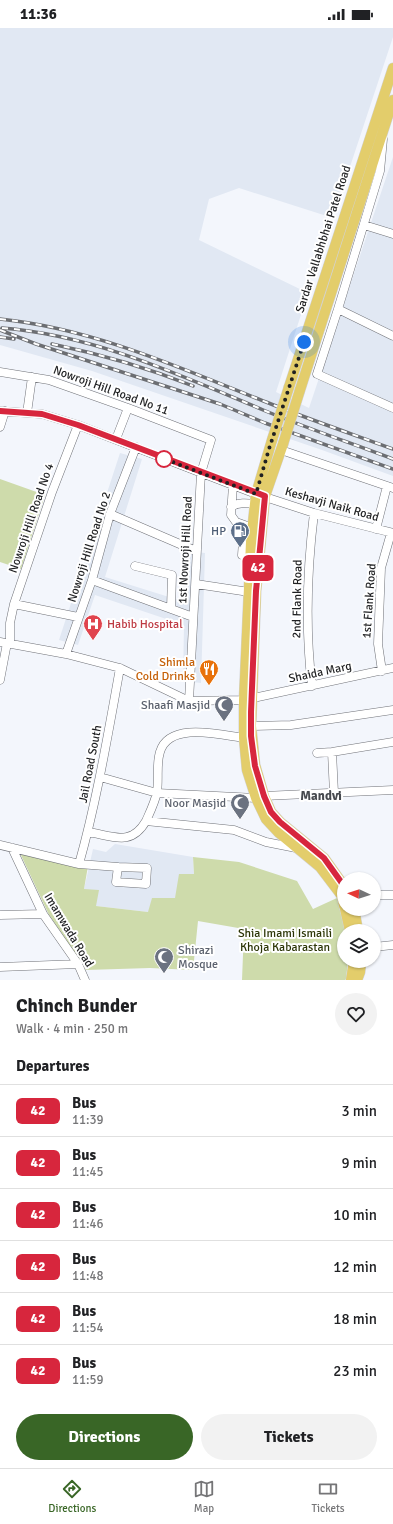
<!DOCTYPE html>
<html lang="en">
<head>
<meta charset="utf-8">
<style>
	body { margin:0; font-family:Signika,sans-serif; background:#f2f2f2; color:#202124; height:100vh; display:flex; flex-direction:column; font-size:15px; white-space:nowrap }
	* { box-sizing:border-box; margin:0 }
	p { font-size:13px; color:#757577 }
	.icon { flex:none; width:22px; height:22px; fill:none; stroke:currentColor; stroke-width:2; stroke-linecap:round; stroke-linejoin:round }
	.map { position:relative; height:952px; overflow:hidden }
	.details { display:flex; flex-direction:column; background:#fff; flex:1 }
	.details>* { flex:none }
	.badge { padding:0 8px; border-radius:6px; font-size:14px; line-height:26px }
	.needle { width:26px; rotate:274deg }
	.tools { position:absolute; left:337px; top:844px; display:grid; gap:8px }
	.tools a { display:grid; place-items:center; width:44px; height:44px; border-radius:50%; background:#fff; box-shadow:0 1px 3px #0004; font-size:20px }
	.you { position:absolute; width:20px; height:20px; margin:-10px; border:3px solid #fff; border-radius:50%; background:#1a73e8; box-shadow:0 0 0 6px #1a73e833 }
	.map>.badge { position:absolute; translate:-50% -50%; box-shadow:0 0 0 2px #fff }
	h2 { padding:0 16px; font-size:15px; line-height:36px }
	.round { display:grid; place-items:center; flex:none; width:42px; height:42px; border-radius:21px; background:#f2f2f2 }
	.head { display:flex; align-items:center; justify-content:space-between; height:68px; padding:0 16px }
	h1 { font-size:19px; font-weight:800; line-height:30px }
	.cta { display:flex; gap:8px; margin-top:auto; padding:8px 16px }
	.cta a { flex:1; height:46px; border-radius:24px; background:#396626; color:#fff; font-size:16px; font-weight:800; line-height:46px; text-align:center }
	.cta a+a { background:#f2f2f2; color:#202124 }
	ul { padding:0; list-style:none }
	li { display:flex; align-items:center; gap:12px; height:52px; padding:0 16px; border-top:1px solid #e0e0e0 }
	li div { flex:1 }
	li b { display:block; font-size:15px }
	li em { font-style:normal }
	li .badge { min-width:44px; font-weight:700; text-align:center }
	.status { display:flex; justify-content:space-between; align-items:center; height:28px; padding:0 20px; background:#fff; direction:ltr }
	.status svg { height:11px; fill:currentColor }
	.tabs { display:flex; justify-content:space-around; align-items:center; height:56px; border-top:1px solid #e0e0e0; background:#fff; font-size:11px; color:#757577 }
	.tabs a { display:grid; justify-items:center; gap:2px }
	.tabs .selected { color:#396626 }
	.map>svg:first-child { display:block }
</style>
</head>
<body>
<div class="status"><b>11:36</b><svg viewBox="0 0 49 12"><path d="M0 12V9h3v3zM5 12V6h3v6zM10 12V3h3v9zM15 12V0h3v12zM26 1h20v11H26zM47 4h2v5h-2z"/></svg></div>
<div class="map">
<svg width="393" height="952" viewBox="0 0 393 952">
	<rect width="100%" height="100%" fill="#f3f6fc"/>
	<path fill="#e1e8f3" d="M0,0h393v9l-60,181 -94,-30 -30,11 -10,41 109,53 -32,99 33,16 84,-251v319l-71,-26 -230,-79 -92,-26z
		M120,425l22,6 -37,118 80,25 1,-51 19,2 -4,130 -18,-2 1,-56 -89,-30 -17,50 -19,-5z
		M115,816l78,13 1,17 -19,24 -27,14 -52,-6 -12,-17 9,-40 13,3z"/>
	<path fill="#cedbab" d="M0,451l45,16 -24,74 -21,-7z
		M19,823l69,15 -4,23 15,1 -3,16 52,6 4,-14h23l4,-24h15l-1,-17 46,5 58,19 16,28 24,-11 8,33h-1v30h4l-2,18 -1,1h-103l2,-51 -46,-8 -5,49 -43,-2 -64,2 -4,-7 -33,-48z"/>
	<g fill="none" stroke-linecap="round" stroke-linejoin="round">
		<defs>
			<path id="minor" d="M383,111l-3,32 -42,138 -21,65 76,34
				M364,197l29,9
				M338,281l55,27
				M0,344l49,8 79,28 83,32 -10,33 -12,228
				M0,383l42,3 36,11 178,69 58,19 79,20
				M27,385l5,-36
				M0,399l5,-16
				M116,411l12,-31
				M281,422l112,38
				M233,457l-2,30 5,7 17,6
				M231,479c7,-5 16,-4 24,-3
				M110,486l86,37
				M376,501l11,-43
				M251,528l-9,-1 1,-14 8,1
				M135,538l37,9 -1,34
				M92,552l101,37
				M196,556l53,8 4,-1
				M14,576l64,13
				M0,614l66,12 54,14 69,33 55,-1 149,-32
				M10,616v-21l4,-19 38,-112 26,-67
				M66,626l26,-74 18,-66 26,-67
				M382,643l-4,-27 3,-76 10,-35
				M0,652l7,-37
				M312,658c-7,-58 -5,-116 2,-173
				M251,698l40,-1 102,-15
				M332,724l2,41
				M317,725l15,-1 61,-10
				M100,749l57,16 99,5 8,-2 129,-6
				M146,793c4,-9 9,-19 11,-29 2,-13 -1,-28 3,-40 9,-31 61,-17 84,-14l5,-1
				M88,804c25,4 43,15 58,-11l88,9 32,12 30,6
				M0,817l79,19 39,3
				M12,820l31,66 35,50 7,16
				M79,836c18,-64 29,-130 41,-196
				M118,839l29,1 -1,16 -30,-2z
				M374,867h19
				M0,887l43,-1
				M374,919l19,-2
				M0,939l78,-3"/>
			<path id="major" d="M289,359l104,-319
				M300,362l93,-290
				M272,412l-16,54 -5,48 -7,158v38l3,32 9,28 10,21 13,14 41,34 22,29 2,10
				M283,416l-18,52 -9,95 -5,135 4,39 9,31 7,16 9,10 44,36 20,28
				M345,881l5,22
				M354,881l4,22
				M351,952l3,-19
				M357,952l3,-8 1,-11"/>
		</defs>
		<use href="#minor" stroke="#707278" stroke-width="9"/>
		<use href="#major" stroke="#d2d2d3" stroke-width="11"/>
		<path stroke="#929599" stroke-width="1.5" stroke-dasharray="2 3" stroke-linecap="butt" d="M180,550l7,3"/>
		<use href="#minor" stroke="#fff" stroke-width="8"/>
		<use href="#major" stroke="#e3cd6b" stroke-width="10"/>
		<defs>
			<path id="rail" d="M0,291c96,10 182,50 271,85 40,16 81,30 122,45
				M2,300c93,7 180,48 266,84 41,17 83,31 125,47
				M0,302l36,14 184,60 45,19 128,46
				M0,309l14,2
				M52,316c48,10 96,24 141,42"/>
		</defs>
		<use href="#rail" stroke="#6c6e72" stroke-width="3.5"/>
		<use href="#rail" stroke="#fff" stroke-width="2" stroke-dasharray="6" stroke-linecap="butt"/>
		<defs>
			<path id="major-bridge" d="M272,412l17,-53
				M283,416l17,-54"/>
		</defs>
		<use href="#major-bridge" stroke="#d2d2d3" stroke-width="11" stroke-linecap="butt"/>
		<use href="#major-bridge" stroke="#e3cd6b" stroke-width="10"/>
	</g>
	<g fill="none" stroke-linecap="round" stroke-linejoin="round">
		<defs>
			<path id="line" d="M0,383l42,3 36,11 187,71 -9,95 -5,121v24l4,30 9,30 7,16 9,10 44,36 20,28"/>
		</defs>
		<use href="#line" stroke="#fff" stroke-width="9"/>
		<use href="#line" stroke="#d7263d" stroke-width="6"/>
		<path stroke="#1f2022" stroke-width="4" stroke-dasharray="0 7.2" d="M164,431l-2,-1 94,36 13,-45 35,-107"/>
	</g>
	<defs>
		<symbol id="fuel-pin" viewBox="-11 -11 22 30"><path d="M0 17L-7.5 6A9.5 9.5 0 1 1 7.5 6Z" fill="#5c6f8a" stroke="#fff"/><path d="M-5.5-6h7V0h2V4h1.3V-2.5L3-4.5l.8-.8L6-3V5H2.5V1h-1V6h-7ZM-4.2-4.7v3.2H.2V-4.7Z" fill="#fff"/></symbol>
		<symbol id="hospital-pin" viewBox="-11 -11 22 30"><path d="M0 17L-7.5 6A9.5 9.5 0 1 1 7.5 6Z" fill="#e0444e" stroke="#fff"/><path d="M-5-5h3v3.5h4V-5h3V5h-3V1.5h-4V5h-3Z" fill="#fff"/></symbol>
		<symbol id="restaurant-pin" viewBox="-11 -11 22 30"><path d="M0 17L-7.5 6A9.5 9.5 0 1 1 7.5 6Z" fill="#e8710a" stroke="#fff"/><path d="M-5-6h1v4h1v-4h1v4h1v-4h1v5L-1.5 .5V6h-2V.5L-5-1ZM5-6V6H3V1.5H1.5Q1.5-4 5-6Z" fill="#fff"/></symbol>
		<symbol id="mosque-pin" viewBox="-11 -11 22 30"><path d="M0 17L-7.5 6A9.5 9.5 0 1 1 7.5 6Z" fill="#6b7280" stroke="#fff"/><path d="M3.5-4.9A6 6 0 1 0 3.5 4.9A5 5 0 1 1 3.5-4.9Z" fill="#fff"/></symbol>
	</defs>
	<g fill-rule="evenodd">
		<use href="#fuel-pin" x="229" y="492" width="22" height="30"/>
		<use href="#hospital-pin" x="82" y="585" width="22" height="30"/>
		<use href="#restaurant-pin" x="198" y="630" width="22" height="30"/>
		<use href="#mosque-pin" x="213" y="666" width="22" height="30"/>
		<use href="#mosque-pin" x="229" y="764" width="22" height="30"/>
		<use href="#mosque-pin" x="153" y="918" width="22" height="30"/>
	</g>
	<circle fill="#fff" stroke="#d7263d" stroke-width="2" cx="164" cy="431" r="8"/>
	<g text-anchor="middle" stroke-width="4" stroke-linejoin="round" paint-order="stroke">
		<g font-size="12" fill="#1f2022" stroke="#fff">
			<text transform="translate(323 211) rotate(-72)" y="4">Sardar Vallabhbhai Patel Road</text>
			<text transform="translate(111 362) rotate(20)" y="4">Nowroji Hill Road No 11</text>
			<text transform="translate(332 476) rotate(16)" y="4">Keshavji Naik Road</text>
			<text transform="translate(31 490) rotate(-71)" y="4">Nowroji Hill Road No 4</text>
			<text transform="translate(89 519) rotate(-72)" y="4">Nowroji Hill Road No 2</text>
			<text transform="translate(185 522) rotate(-87)" y="4">1st Nowroji Hill Road</text>
			<text transform="translate(297 571) rotate(-89)" y="4">2nd Flank Road</text>
			<text transform="translate(369 573) rotate(-86)" y="4">1st Flank Road</text>
			<text transform="translate(320 644) rotate(-12)" y="4">Shaida Marg</text>
			<text transform="translate(90 736) rotate(-79)" y="4">Jail Road South</text>
			<text transform="translate(69 902) rotate(59)" y="4">Imamwada Road</text>
		</g>
		<g font-size="12" fill="#4e5e75" stroke="#fff" text-anchor="end">
			<text x="226" y="507">HP</text>
		</g>
		<g font-size="12" fill="#be3a42" stroke="#fff" text-anchor="start">
			<text x="107" y="600">Habib Hospital</text>
		</g>
		<g font-size="12" fill="#c56008" stroke="#fff" text-anchor="end">
			<text x="195" y="638">Shimla<tspan x="195" dy="14">Cold Drinks</tspan></text>
		</g>
		<g font-size="12" fill="#5b616d" stroke="#fff" text-anchor="end">
			<text x="210" y="681">Shaafi Masjid</text>
			<text x="226" y="779">Noor Masjid</text>
			<text x="178" y="926" text-anchor="start">Shirazi<tspan x="178" dy="14">Mosque</tspan></text>
		</g>
		<g font-size="12" fill="#2c3507" stroke="#fff">
			<text x="285" y="909">Shia Imami Ismaili<tspan x="285" dy="14">Khoja Kabarastan</tspan></text>
		</g>
		<g font-size="13" font-weight="bold" fill="#474a4f" stroke="#fff">
			<text x="321" y="772">Mandvi</text>
		</g>
	</g>
</svg>
<div class="tools">
<a><svg class="needle" viewBox="-14 -14 28 28"><path d="M0-13l5 13h-10z" fill="#e53935"/><path d="M0 13l5-13h-10z" fill="#757577"/></svg></a>
<a><svg class="icon" aria-label="layers" viewBox="0 0 24 24"><path d="M12 4l9 5-9 5-9-5zM3 14l9 5 9-5"/></svg></a>
</div>
<div class="you" style="left:304px;top:314px"></div>
<b class="badge" style="left:258px;top:540px;background:#d7263d;color:#fff">42</b>
</div>
<section class="details">
<div class="head"><div><h1>Chinch Bunder</h1><p>Walk · 4 min · 250 m</p></div><a class="round"><svg class="icon" aria-label="heart" viewBox="0 0 24 24"><path d="M12 20l-8-8c-3-5 5-10 8-4 3-6 11-1 8 4z"/></svg></a></div>
<h2>Departures</h2>
<ul>
<li><span class="badge" style="background:#d7263d;color:#fff">42</span><div><b>Bus</b><p>11:39</p></div><em>3 min</em></li>
<li><span class="badge" style="background:#d7263d;color:#fff">42</span><div><b>Bus</b><p>11:45</p></div><em>9 min</em></li>
<li><span class="badge" style="background:#d7263d;color:#fff">42</span><div><b>Bus</b><p>11:46</p></div><em>10 min</em></li>
<li><span class="badge" style="background:#d7263d;color:#fff">42</span><div><b>Bus</b><p>11:48</p></div><em>12 min</em></li>
<li><span class="badge" style="background:#d7263d;color:#fff">42</span><div><b>Bus</b><p>11:54</p></div><em>18 min</em></li>
<li><span class="badge" style="background:#d7263d;color:#fff">42</span><div><b>Bus</b><p>11:59</p></div><em>23 min</em></li>
</ul>
<div class="cta"><a>Directions</a><a>Tickets</a></div>
</section>
<nav class="tabs">
<a class="selected"><svg class="icon" aria-label="directions" viewBox="0 0 24 24"><path d="M12 3l9 9-9 9-9-9zM9 14v-3h6M13 9l2 2-2 2"/></svg>Directions</a>
<a><svg class="icon" aria-label="map" viewBox="0 0 24 24"><path d="M3 6l6-2 6 2 6-2v14l-6 2-6-2-6 2zM9 4v14M15 6v14"/></svg>Map</a>
<a><svg class="icon" aria-label="tickets" viewBox="0 0 24 24"><path d="M3 7h18v10H3zM15 7v10"/></svg>Tickets</a>
</nav>
</body>
</html>
